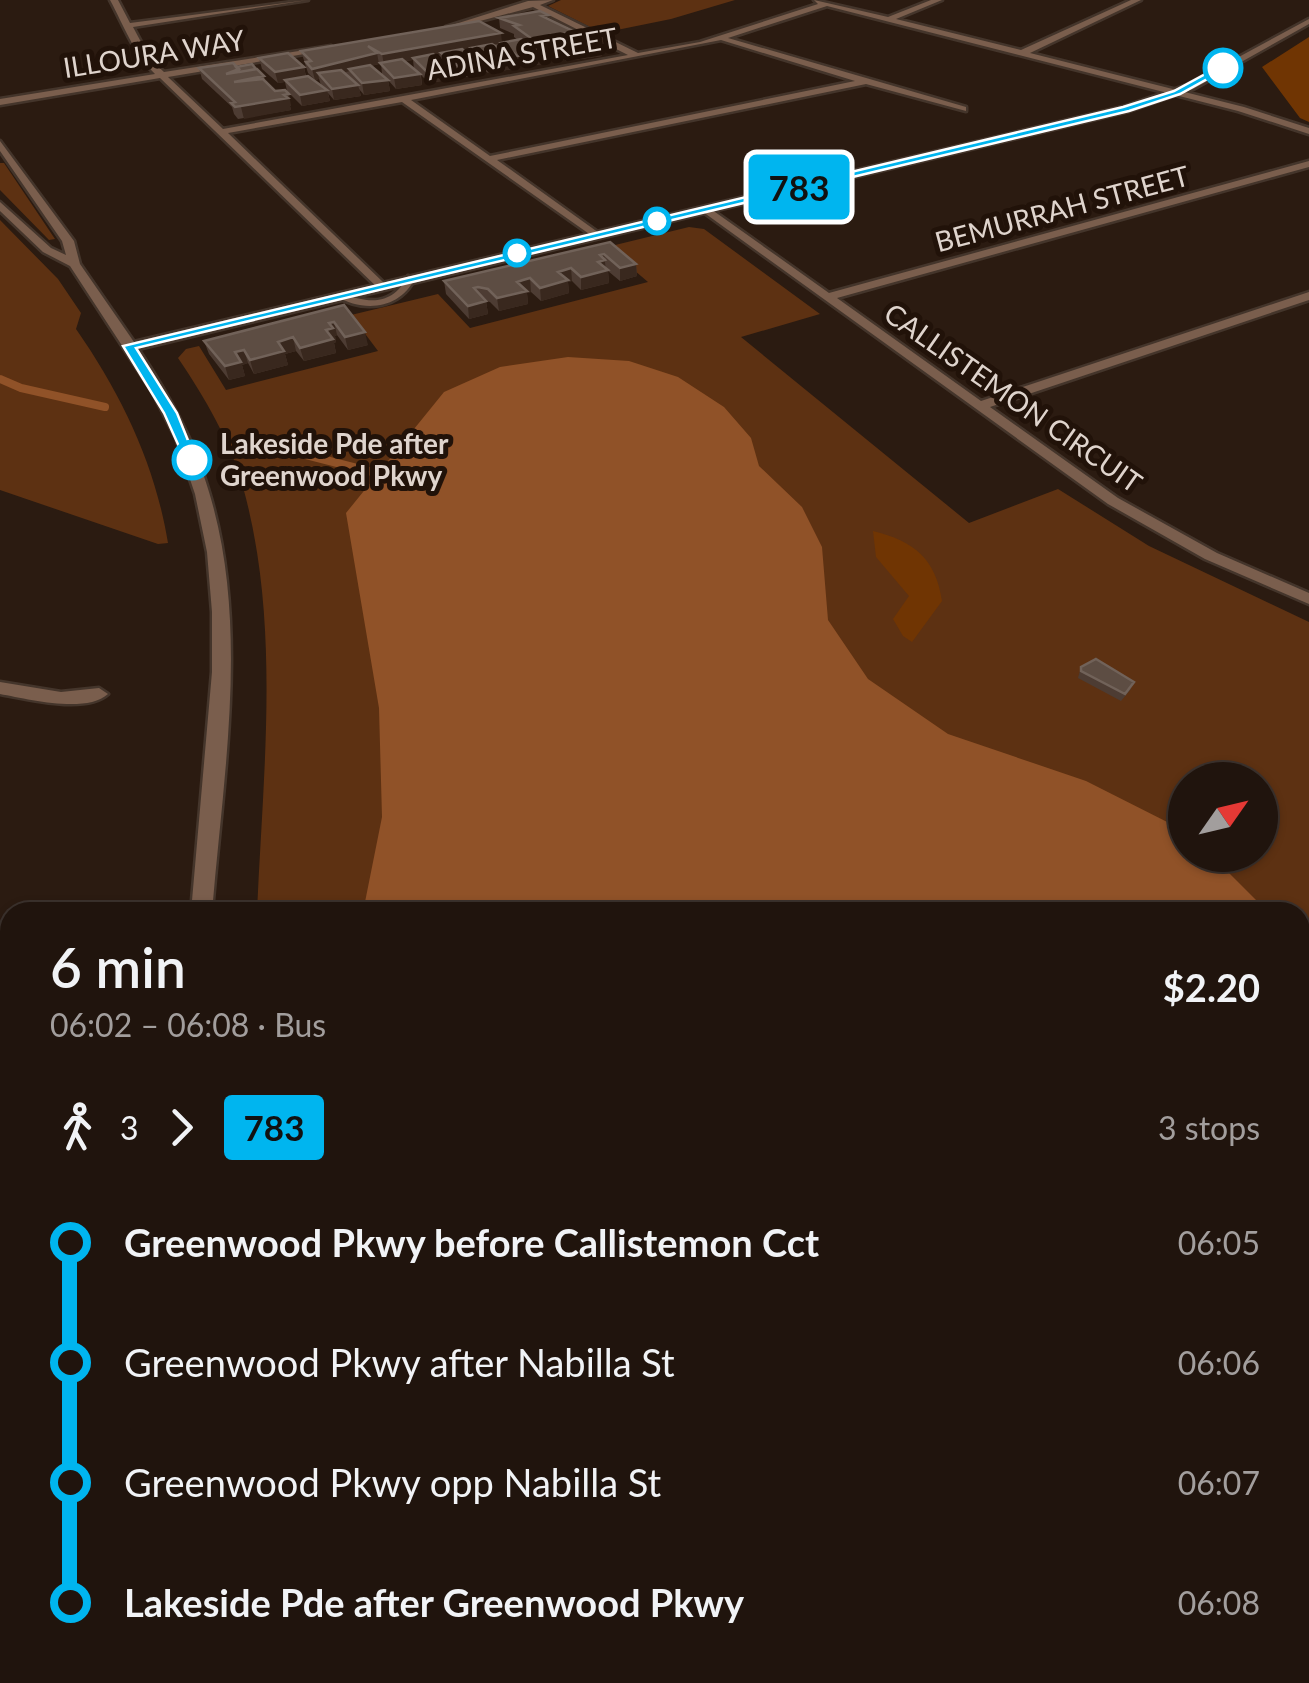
<!DOCTYPE html>
<html lang="en">
<head>
<meta charset="utf-8">
<style>
	body { margin:0; font-family:Lato,sans-serif; background:#2d211b; color:#f1f3f6; height:100vh; display:flex; flex-direction:column; font-size:38px; white-space:nowrap }
	* { box-sizing:border-box; margin:0 }
	p { font-size:32px; color:#a29e9d }
	.icon { flex:none; width:55px; height:55px; fill:none; stroke:currentColor; stroke-width:2; stroke-linecap:round; stroke-linejoin:round }
	.map { position:relative; flex:1; overflow:hidden }
	.details { position:absolute; left:0px; top:902px; width:1310px; height:782px; display:flex; flex-direction:column; background:#20140d; border-radius:30px 30px 0 0; box-shadow:0 2px 8px #0004,0 0 0 2px #3d332e }
	.details>* { flex:none }
	.badge { padding:0 20px; border-radius:8px; font-size:35px; line-height:65px }
	.needle { width:65px; rotate:56deg }
	.controls { position:absolute; left:1168px; top:762px; display:grid; gap:20px }
	.controls a { display:grid; place-items:center; width:110px; height:110px; border-radius:50%; background:#20140d; box-shadow:0 2px 8px #0004,0 0 0 2px #3d332e; font-size:50px }
	.map>.badge { position:absolute; translate:-50% -50%; box-shadow:0 0 0 5px #fff }
	.legs { display:flex; align-items:center; gap:15px; height:110px; padding:0 50px; font-size:32px }
	.legs p { margin-inline-start:auto }
	.overview { display:flex; align-items:center; justify-content:space-between; height:170px; padding:0 50px }
	h1 { font-size:55px; font-weight:600; line-height:75px }
	ul { padding:0 50px; list-style:none }
	li { display:flex; align-items:center; gap:35px; height:120px; font-size:38px }
	li i { display:grid; place-items:center; width:15px; height:100%; margin:0 12px; background:currentColor }
	li i::after { content:''; width:25px; height:25px; margin:-12px; border:8px solid; border-radius:50%; background:#20140d }
	li p { margin-inline-start:auto }
	li:first-child i { background:linear-gradient(#0000 50%,currentColor 0) }
	li:last-child i { background:linear-gradient(currentColor 50%,#0000 0) }
	.map>svg:first-child { display:block }
</style>
</head>
<body>
<div class="map">
<svg width="1309" height="1683" viewBox="0 0 1309 1683">
	<rect width="100%" height="100%" fill="#2b1b11"/>
	<path fill="#5d3112" fill-rule="evenodd" d="M561,0h174l-64,19 -69,14 -54,-27z
		M0,163h4l51,76 -6,1 -49,-50z
		M0,220l58,59 23,34 -5,16c46,66 79,135 92,214l-10,1 -158,-54z
		M689,227l15,2 116,85 -79,23 228,186 89,-34 91,57 160,76v754l-9,-2v-462h-1043c6,-140 24,-288 -14,-425 -13,-47 -38,-89 -65,-129l8,-9 13,-3 27,44 152,-39 -27,-36 87,-21 32,34 178,-46 -41,-35zM1185,780h75v75h-75z"/>
	<path fill="#703503" d="M1309,37v85l-9,-4 -38,-51z
		M873,531c41,10 63,28 69,70l-30,41 -9,-6 -10,-17 16,-23 -33,-39z
		M0,1164l10,4v254l-6,30 -4,1z
		M1300,1375l9,1v307h-1088l1,-8h1078z"/>
	<path fill="#905228" d="M568,357l61,4 49,16 46,30 27,31 8,28 43,41 20,40 6,73 40,59 80,55 138,47 99,50v24h26l57,57h-905l19,-95 -3,-109 -33,-195 98,-121 56,-25z"/>
	<g fill="none" stroke-linecap="round" stroke-linejoin="round">
		<path stroke="#905228" stroke-width="8" d="M0,379l21,9 84,19
			M306,455l86,22"/>
		<path stroke="#905228" stroke-width="14" d="M1300,1263l9,18"/>
		<defs>
			<path id="service" d="M408,276l7,2c-15,31 -51,35 -79,18l4,-3c29,10 51,14 68,-17z"/>
			<path id="minor" d="M110,0h8l12,23 178,-23 -175,27 17,32 14,13 167,-26 -3,4 -160,27 55,52 405,-74 -95,-48 -83,22 -4,-2 82,-26 25,-1 -13,5 98,48 62,-11 118,-38 -4,-4 74,17 43,-17h11l-46,19 125,31 110,-50h10l-111,53 214,54 65,21v6l-71,-23 -411,-105 -99,32 238,69v4l-100,-27 -369,76 102,73v4l-4,1 -193,-136 -174,31 156,150 2,3 -6,4 -220,-212 -160,27v-6l155,-25c-22,-22 -31,-48 -45,-74zM721,40l134,41 -365,75 -79,-56z
				M1309,161v6l-472,131 144,103 328,-109v8l-319,107 128,91 99,55 92,40v11l-104,-45 -97,-55 -409,-295 9,-2 121,86z
				M0,682l61,10 38,-4 9,6c-22,20 -80,5 -108,0z
				M0,1095l10,3v22l-10,-3z"/>
			<path id="tertiary" d="M1309,19v5l-116,65 -64,22 -991,238c30,45 56,91 71,143 41,134 14,284 3,420h-21l21,-240v-60l-5,-60 -12,-58 -19,-56 -23,-45 -83,-127 -27,-14 -43,-41v-9l51,46 15,7 -4,-14 -62,-90v-10l74,100 6,23 54,78 989,-235 64,-22z
				M108,1675h32l-1,8h-32z"/>
		</defs>
		<use href="#service" stroke="#44352b" stroke-width="5"/>
		<use href="#minor" stroke="#44352b" stroke-width="5"/>
		<use href="#tertiary" stroke="#44352b" stroke-width="5"/>
		<use href="#service" fill="#7a5e4d" fill-rule="evenodd"/>
		<use href="#minor" fill="#7a5e4d" fill-rule="evenodd"/>
		<use href="#tertiary" fill="#7a5e4d" fill-rule="evenodd"/>
	</g>
	<path fill="#4d3c33" fill-rule="evenodd" d="M499,18l49,1 27,13v9l26,4 1,11 -36,5 -10,-7v-8l-19,3 5,4 1,11 -25,3 -5,-4 1,6 -26,4 -6,-5v6l-13,3h-9l-7,-5 1,7 -25,4 -8,-8 1,10 -26,4 -8,-9 2,11 -26,4 -5,-6 2,7 -27,4 -6,-7 2,8 -28,5 -15,-15 -2,-9 -7,1 -16,-14 -3,-11 45,9 2,9 15,9 -2,-6 -4,1 -7,-7 -7,-22 201,-9 16,-2 -4,-3v-3l-14,-6zM471,49l1,8 -9,-6zM413,60l1,9 -9,-8zM378,62l3,1 1,11 -11,-8 8,-2z
		M236,67l28,9 1,5 26,24 -1,1 1,4 -53,9 -4,-5 -2,-7 -30,-28 -3,-11z
		M610,242l26,22 1,12 -17,5 -12,-10 1,12 -28,7 -9,-9 -4,1 1,11 -28,8 -10,-9 -4,1 1,11 -29,7 -9,-9 -4,-1 2,13 -19,5 -23,-25 -2,-13z
		M344,305l24,40 -20,5 -11,-15 -2,1 1,6 -2,1 2,10 -32,8 -8,-10 -11,3 3,11 -34,9 -6,-11 -6,2 3,11 -16,4 -20,-26 -5,-13z
		M1081,667l50,22 -10,12 -43,-23z"/>
	<path fill="#39281e" d="M575,32v11h-19v3l-24,4v-11z
		M501,33l1,10 -118,22 -2,-11z
		M601,45l1,11 -36,5 -1,-11z
		M377,53l2,11 -28,7 -2,-2 1,2 -28,7 -4,-5 1,6 -4,1 -3,-11z
		M542,53l1,11 -25,3 -1,-11z
		M513,58l1,11 -26,4 -1,-11z
		M481,63l1,11 -13,3 -1,-11z
		M304,67l2,11 -28,5 -3,-11z
		M452,68l2,11 -25,4 -2,-11z
		M420,74l2,11 -26,4 -2,-11z
		M388,80l2,11 -26,4 -2,-12z
		M358,85l3,11 -27,4 -2,-11z
		M327,90l3,11 -28,5 -2,-11z
		M289,94l2,11 -1,1 1,4 -47,9 -3,-12z
		M604,254l2,17 2,-1 1,13 -28,7v-13l17,-15 2,-7z
		M636,264l1,12 -17,5v-13z
		M571,268l1,13 -4,1 1,11 -28,8 -1,-13 18,-16z
		M530,278l1,14 -4,1 1,11 -29,7 -2,-13 20,-16z
		M486,301l2,13 -19,5 -1,-13z
		M334,322l3,13 -2,1 1,6 -2,1 2,10 -32,8 -4,-13 26,-18 3,-7z
		M365,332l3,13 -20,5 -3,-13z
		M293,337l3,14 -11,3 3,11 -34,9 -4,-14 28,-18z
		M244,350l4,13 -6,2 3,11 -16,4 -4,-14 10,-14z"/>
	<path fill="#5d4d43" stroke="#716259" stroke-width="2.5" d="M540,11l8,4 -6,1 33,16 -43,7 -18,-13 5,-1 -20,-7z
		M479,21l22,12 -119,21 -14,-8 9,7 -65,16 -6,-7 5,-1 -10,-10z
		M592,38l9,7 -36,5 -9,-7z
		M521,39l21,14 -25,3 -16,-13z
		M492,44l21,14 -26,4 -7,-5h3l-12,-9z
		M462,49l19,14 -23,3 -17,-13z
		M288,53l16,14 -29,5 -16,-14z
		M433,54l19,14 -25,4 -14,-14z
		M402,59l18,15 -26,4 -14,-15z
		M233,63l6,6 -13,5 31,-5 7,7 -30,6 29,-3 12,12 10,-1 4,4 -5,1 4,3 -53,9 -4,-4 4,-1 -36,-34z
		M252,64l4,5 -16,3 -4,-5z
		M370,65l18,15 -26,3 -13,-14z
		M341,70l17,15 -26,4 -14,-16z
		M308,76l19,14 -27,5 -15,-15z
		M610,242l26,22 -16,4 -16,-14 -4,1 5,5 -7,2 10,8 -27,7 -10,-9 -13,4 10,8 -28,8 -10,-10 -7,2 -6,2 10,9 -30,7 -9,-9 -10,-2 -4,1 12,13 -18,5 -24,-25z
		M344,305l21,27 -20,5 -11,-15 -5,1 4,5 -7,2 7,9 -33,9 -7,-11 -15,5 6,9 -34,9 -6,-10 -9,2 6,10 -16,4 -21,-25z
		M1096,659l38,23 -9,12 -44,-23v-4z"/>
	<path fill="#00b5ef" stroke="#fff" stroke-width="2.5" d="M1220,66l7,2 -47,26 -51,17 -993,237 41,65 20,50 -12,-3 -21,-47 -41,-67 1000,-239 51,-16z"/>
	<g fill="#fff" stroke="#00b5ef" stroke-width="5">
		<circle cx="1223" cy="68" r="18"/>
		<circle cx="657" cy="221" r="12"/>
		<circle cx="517" cy="253" r="12"/>
		<circle cx="192" cy="460" r="18"/>
	</g>
	<g text-anchor="middle" stroke-width="10" stroke-linejoin="round" paint-order="stroke">
		<g font-size="28" fill="#dfd4cd" stroke="#211209">
			<text transform="translate(154 54) rotate(-9)" y="10">ILLOURA WAY</text>
			<text transform="translate(522 54) rotate(-10)" y="10">ADINA STREET</text>
			<text transform="translate(1062 209) rotate(-15)" y="10">BEMURRAH STREET</text>
			<text transform="translate(1013 398) rotate(35)" y="10">CALLISTEMON CIRCUIT</text>
		</g>
		<g font-size="28" font-weight="bold" fill="#dfd4cd" stroke="#211209" text-anchor="start">
			<text x="220" y="454">Lakeside Pde after<tspan x="220" dy="32">Greenwood Pkwy</tspan></text>
		</g>
	</g>
</svg>
<div class="controls">
<a><svg class="needle" viewBox="-14 -14 28 28"><path d="M0-13l5 13h-10z" fill="#e53935"/><path d="M0 13l5-13h-10z" fill="#a29e9d"/></svg></a>
</div>
<b class="badge" style="left:799px;top:187px;background:#00b5ef;color:#111">783</b>
<section class="details">
<div class="overview"><div><h1>6 min</h1><p>06:02 – 06:08 · Bus</p></div><b>$2.20</b></div>
<div class="legs"><svg class="icon" aria-label="walk" viewBox="0 0 24 24"><circle cx="13" cy="4" r="2"/><path d="M13 8l-2 6 4 7M11 14l-3 7M7 12l3-4h3l4 4"/></svg>3<svg class="icon" aria-label="forward" viewBox="0 0 24 24"><path d="M9 5l7 7-7 7"/></svg><b class="badge" style="background:#00b5ef;color:#111">783</b><p>3 stops</p></div>
<ul>
<li><i style="color:#00b5ef"></i><b>Greenwood Pkwy before Callistemon Cct</b><p>06:05</p></li>
<li><i style="color:#00b5ef"></i><span>Greenwood Pkwy after Nabilla St</span><p>06:06</p></li>
<li><i style="color:#00b5ef"></i><span>Greenwood Pkwy opp Nabilla St</span><p>06:07</p></li>
<li><i style="color:#00b5ef"></i><b>Lakeside Pde after Greenwood Pkwy</b><p>06:08</p></li>
</ul>
</section>
</div>
</body>
</html>
